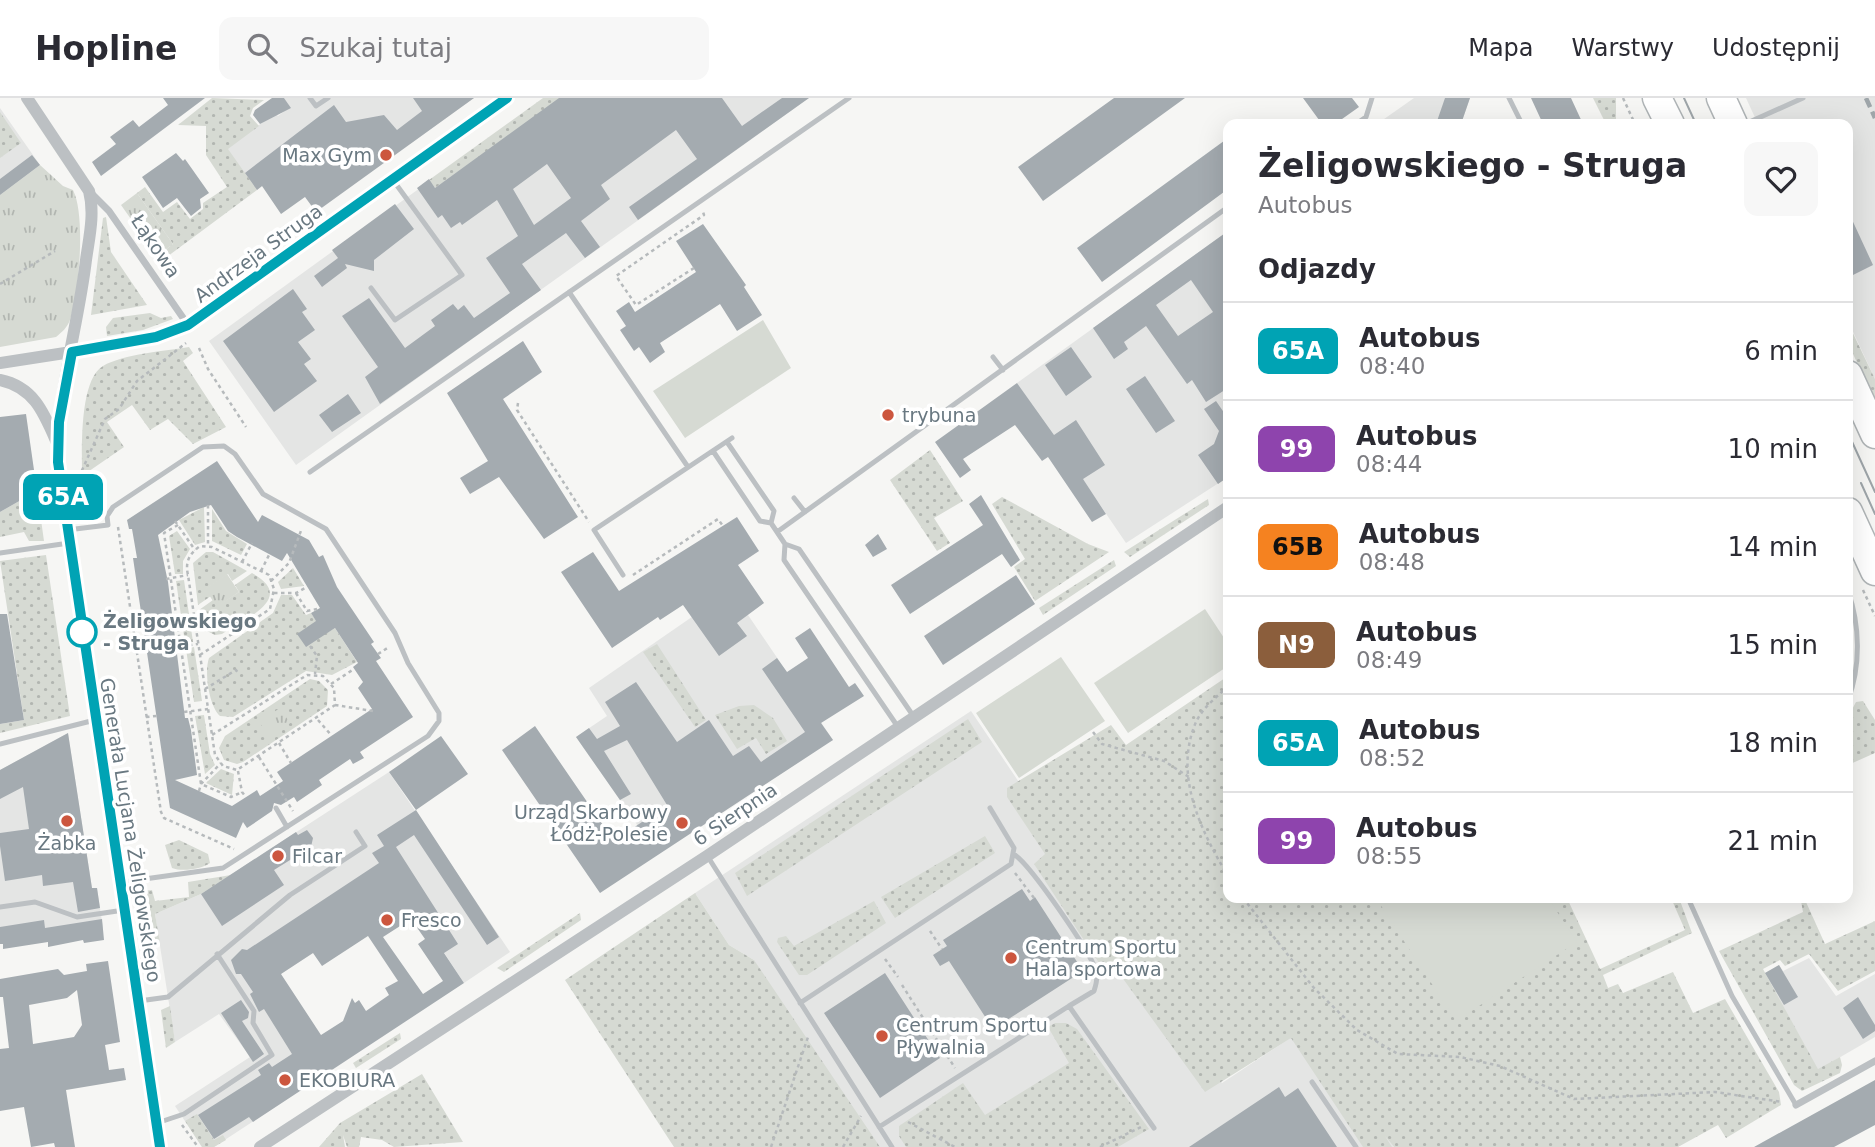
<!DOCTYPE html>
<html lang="pl">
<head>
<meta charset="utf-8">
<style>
	body { margin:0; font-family:"DejaVu Sans",sans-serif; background:#f7f7f7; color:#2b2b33; height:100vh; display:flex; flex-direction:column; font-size:26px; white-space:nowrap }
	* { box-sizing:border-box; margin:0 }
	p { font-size:23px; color:#7c7c81 }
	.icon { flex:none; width:38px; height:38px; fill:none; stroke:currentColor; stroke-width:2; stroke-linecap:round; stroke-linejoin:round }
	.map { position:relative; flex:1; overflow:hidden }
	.side { position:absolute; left:1223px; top:21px; width:630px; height:784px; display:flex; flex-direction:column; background:#fff; border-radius:14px; box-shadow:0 7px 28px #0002 }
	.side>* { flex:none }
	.badge { padding:0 14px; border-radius:10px; font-size:24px; line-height:46px }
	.map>.badge { position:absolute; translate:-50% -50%; box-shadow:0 0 0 4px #fff }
	h2 { padding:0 35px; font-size:26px; line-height:63px }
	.round { display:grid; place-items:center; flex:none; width:74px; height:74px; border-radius:14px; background:#f7f7f7 }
	.summary { display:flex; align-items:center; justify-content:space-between; height:119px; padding:0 35px }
	h1 { font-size:33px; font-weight:800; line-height:52px }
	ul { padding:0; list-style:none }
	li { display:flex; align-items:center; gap:21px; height:98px; padding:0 35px; border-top:2px solid #e1e1e2 }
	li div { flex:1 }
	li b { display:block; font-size:26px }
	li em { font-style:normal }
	li .badge { min-width:77px; font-weight:700; text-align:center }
	header { display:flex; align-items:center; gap:42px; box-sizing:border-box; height:98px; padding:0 35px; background:#fff; border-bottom:2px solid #e1e1e2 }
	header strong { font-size:33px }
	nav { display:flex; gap:38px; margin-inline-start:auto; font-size:24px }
	.search { width:490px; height:63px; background:#f7f7f7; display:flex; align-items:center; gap:18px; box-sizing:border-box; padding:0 24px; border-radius:14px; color:#7c7c81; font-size:26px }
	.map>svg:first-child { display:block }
</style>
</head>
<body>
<header>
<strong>Hopline</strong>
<div class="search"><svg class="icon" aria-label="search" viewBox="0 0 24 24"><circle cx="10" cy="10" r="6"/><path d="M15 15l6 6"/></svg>Szukaj tutaj</div>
<nav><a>Mapa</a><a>Warstwy</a><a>Udostępnij</a></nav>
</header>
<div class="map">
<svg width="1875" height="1049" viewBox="0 0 1875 1049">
	<defs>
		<pattern id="grass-dots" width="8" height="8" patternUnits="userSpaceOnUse" patternTransform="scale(1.75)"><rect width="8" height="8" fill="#d6dad3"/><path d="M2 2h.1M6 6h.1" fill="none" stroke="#b2b6b1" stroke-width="1.8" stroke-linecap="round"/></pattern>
		<pattern id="park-tufts" width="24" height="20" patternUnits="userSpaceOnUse" patternTransform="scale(1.75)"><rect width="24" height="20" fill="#d6dad3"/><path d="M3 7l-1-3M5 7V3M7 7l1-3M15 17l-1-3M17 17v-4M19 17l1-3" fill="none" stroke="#b2b6b1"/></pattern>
	</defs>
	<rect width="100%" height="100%" fill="#f6f6f4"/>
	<path fill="#e4e5e4" d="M284,0h190l-64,46 -16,-17 -117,48 -20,15 -30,-41 48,-36 3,3 12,-9z
		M544,0h265l-513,367 -87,-124z
		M1414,0h56l-9,26h-84z
		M1746,0h129v281l-27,-58v-197h-90z
		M0,10l40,57 -40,30z
		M1228,133v246l-102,66 -109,-160z
		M731,492l102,150 -186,99 -71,-102 31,-21 -18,-28z
		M971,613l251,372 82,-54 90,118h-720l80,-187 -25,-15 -34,-52z
		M68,635l24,155h5l6,40 -103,16v-174z
		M389,674l121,180 -46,31 -59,-90 -138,90 60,90 -113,74h-12l-27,-41 75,-49 -31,-43 -44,28 -20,-128 46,-20z
		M1809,860l27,38 39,-22v63l-57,33 -53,-97 14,-8 4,6z"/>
	<path fill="url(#grass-dots)" d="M212,0l52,2 -11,8 -3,8 9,10 -31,23 29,41 -97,72 -3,-6 16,-12 -36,-51 8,-6 18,25 14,-10 13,17 13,-10v-6l24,-16 -21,-32v-29l-28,-1z
		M543,0h18l-126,90 -6,-8z
		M1593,0h23v26h-10z
		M0,14l21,31 -21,15z
		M106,119l5,35 36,53 -56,10 12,-97z
		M150,215l11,5 10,-2 2,3 -30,11 -36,6 -1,-9 7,-9z
		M1848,225l27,56v23l-27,-59z
		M189,249l4,6 -10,8 43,66 -33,17 -25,-25 -18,11 -18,-25 -25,17 17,25 -42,29c0,-26 -3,-96 21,-110 20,-12 63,-15 86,-19z
		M930,352l33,51 -29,17 16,25 -13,8 -47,-71z
		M37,393l7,50h-15l-5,-9 -24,5v-25z
		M1002,399l86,47 21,8 -74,49 -21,-34 11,-8 -33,-55z
		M1208,401l1,6 -79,52 -6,-5z
		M204,409l1,35 -10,3 -16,-25z
		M212,411l14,22 21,13 -6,11 -29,-14z
		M177,433l13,18 -7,12v13h-8l-6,-38z
		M206,454h7l34,19 -15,10 -4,-7 -22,15 5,7 -13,9 -5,-42z
		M46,457l24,161 -70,17v-9l24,-4 -24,-159z
		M1114,462l2,6 -73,49 -4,-7z
		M293,470l11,18 -23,3 -3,-7z
		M252,475c45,25 -6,45 -30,61l-7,1 -12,-6 -4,-19 14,-10 4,6 22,-14 -4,-7z
		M184,482l9,62 -8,1 -9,-62z
		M281,497h11l14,20 5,-2 14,21 10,-6 22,34 -25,13 -26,-4 -73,46 -13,-1c-11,-10 -16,-44 -11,-58l64,-45z
		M657,546l49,76 -11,7 -52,-75z
		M194,549l8,54 -8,1 -8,-53z
		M1228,578v222h339l33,71 85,-39 -14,-32h8l13,35 -89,42 5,13 10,-4 5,9 50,-21 20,41 32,-14 54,93 2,13 -55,33 -8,-13 -40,22h-284l-9,-11 7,11h-29l-72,-109 -86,54 -89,-123 -15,-3 -67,-102 11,-10 -38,-57v-9l104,-63 15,20z
		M310,581l9,2 9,9 -1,16 -84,56 -6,2 -13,-4 -5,-12 6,-12z
		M1863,603l12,19v33l-27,12v-48l8,-15z
		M754,607l19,13 14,23 -21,13 -10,-16 -19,11 -22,-34 24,-9z
		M204,617l6,39 5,11 -10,9 -10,-58z
		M968,621l14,23 -235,154 -12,-23z
		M221,671l13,5 -2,21 -26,-12z
		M985,738l10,17 -100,65 -14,-21z
		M179,742l29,14 2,9c-8,6 -28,9 -38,5l-7,-23z
		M231,777l-30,19 -46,20 5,29 -10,1 -8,-53 10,-1 3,11 34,-4 -1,-15z
		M695,795l34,52 25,15 126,187h-206l-109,-167z
		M874,803l12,22 -79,52h-8l-22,-33 1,-4 8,-2 8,10z
		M1801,803l5,1 19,42 50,-23v50l-37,20 -29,-37 -24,12 -5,-6 -17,9 55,100 22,-12 2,8 -2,8 -38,18 -8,-6 -75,-134 84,-39z
		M580,815l1,7 -77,52 -7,-4z
		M170,908l5,36 -9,6 -5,-38z
		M1055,925h11l11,6 72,100 -31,18h-212l-7,-11v-10l64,-43 22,32 84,-52 -21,-36z
		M400,935l1,6 -45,29 -3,-5z
		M422,976l41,68 -69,5 -12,-7 -21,-3 -2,10h-12l-4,-12 2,12h-26l21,-24z
		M197,1016l17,26 9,-5 3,5 -12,7h-12l-17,-26z"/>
	<path fill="url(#park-tufts)" d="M40,67l23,21 10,4c13,26 6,103 -3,130 -3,8 -8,12 -14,17l-56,10v-152z
		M137,95l36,51 -16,12 -36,-51z
		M227,476l12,18 -22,15 -12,-18z
		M280,610l10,15 -20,14 -11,-15z"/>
	<path fill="#d6dad3" d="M763,222l28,48 -106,70 -32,-47z
		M1205,511l23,35v22l-100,67 -34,-50z
		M1061,559l44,64 -86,57 -43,-65z
		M1376,800h172l29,44 -121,79z"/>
	<path fill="#a4abb0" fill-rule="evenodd" d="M163,0h42l-104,78 -9,-14 24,-18 -6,-7 23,-17 6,7 29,-22z
		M272,0h12l7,10 -31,16 -7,-9 2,-5z
		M413,0h61l-158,114 -11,-15 -24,17 -19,-28 -5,4 -12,-17 89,-68 12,17 38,-7 13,15 25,-19z
		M559,0h163l20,28 40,-28h27l-171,122 -9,-13 68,-48 -21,-29 -75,55 9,14 -29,22 19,26 -15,11 -19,-25 -44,31 19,26 -161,114 -15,-27 13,-10 -36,-51 27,-18 36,50 30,-22 -4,-6 22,-16 5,6 6,-5 10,13 36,-25 -24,-35 32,-22 -21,-36 -35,25 -2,-3 -9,6 -9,-13 -4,3 -21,-30 12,-9 6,9zM547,66l24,34 -37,27 -21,-36z
		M1114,0h71l-142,103 -25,-34z
		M1303,0h49l7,9 -24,17h-13z
		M1445,0h25l-9,26h-25z
		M1531,0h40l12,26h-40z
		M1228,40v51l-126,93 -25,-34z
		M176,55l7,8 2,-2 24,34 -9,6 1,9 -10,8 -14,-18 -14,10 -21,-31z
		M32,57l8,10 -40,30v-16z
		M395,106l19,25 -40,31v11l-29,-7 2,4 -25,19 -8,-11 24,-18 -6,-8z
		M1848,113l25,54 -20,10 -5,-10z
		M703,126l43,61 -2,2 18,28 -25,16 -17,-27 -60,39 5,9 -15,11 -11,-16 -5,4 -14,-21 6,-4 -10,-15 13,-9 6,10 61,-40 -20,-31z
		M1228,133v157l-22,14 -14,-22 -5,4 -41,-58 -22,16 4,7 -14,10 -21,-31zM1191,182l22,32 -35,24 -22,-31z
		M293,191l14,20 -5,3 13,18 -17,12 13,17 -7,5 13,17 -43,31 -51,-71z
		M523,243l19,31 -39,27 75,118 -34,22 -45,-62 -29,17 -10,-16 28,-17 -41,-68z
		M1071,249l21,30 -26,19 -21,-31z
		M1145,278l30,45 -19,12 -30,-44z
		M1017,285l37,52 22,-15 29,45 -22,14 23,35 -14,8 -44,-65 -6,4 -27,-36 -52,34 8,11 -11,8 -25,-36z
		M348,296l13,19 -29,19 -13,-17z
		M1216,303l9,13 3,-4v67l-10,7 -20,-29 16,-11 5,-13 -15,-22z
		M26,316l11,77 -37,21v-95z
		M217,363l41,61 4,-7 47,25 10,17 4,-2 14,32 37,55 -3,2 10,14 -5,3 37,56 -53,35 4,6 -11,6 -3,-5 -31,21 3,5 -25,17 -3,-5 -13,8 -7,-2 -2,8 -25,17 -4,-6 -7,16 -66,-30 -37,-250h4l-5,-29h-3l-2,-9zM211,407l17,26 9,6 45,24 5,-8 33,55 -9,5 5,8 -19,13 9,13 29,-19 23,35 -5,4 10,15 -5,6 14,21 -95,63 6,9 -23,15 -3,-6 -25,16 -57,-26 22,-5 -6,-45 -3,-12h-3l-17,-136 -10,-47 32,-23z
		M981,397l39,65 -9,7 -9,-13 -92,60 -19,-29 92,-60 -14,-21z
		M737,419l22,34 -21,14 26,38 -27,20 10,13 -28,20 -36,-51 -23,15 -2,-3 -46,31 -51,-76 32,-20 26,39z
		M878,436l9,15 -14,8 -8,-12z
		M1016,477l19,29 -92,61 -19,-29z
		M0,516h7l17,106 -24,4z
		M810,530l39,59 6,-4 9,13 -43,27 12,17 -233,153 -98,-143 33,-24 79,115 53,-36 -40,-65 -23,11 27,43 -11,6 -44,-63 13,-9 8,11 23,-13 -15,-24 31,-20 41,60 32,-22 24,36 16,-10 12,16 44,-30 -43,-63 15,-11 10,14 21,-14 -13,-20z
		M68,635l24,155h5l3,20 -22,4 -5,-30 -30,4 -1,-11 -37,6 -5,-35v-13l29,-4 -6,-42 -23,12v-29z
		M441,638l27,38 -52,36 -27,-38z
		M416,712l83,127 -12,8 -73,-110 -18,12 62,97 -14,9 20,30 -211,139 -4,-5 -35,22 -16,-24 63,-40 -3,-5 11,-7 3,4 20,-13 -28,-45 -5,3 -9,-18 3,-2 -12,-18h-5l-5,-14 11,-11 5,1 132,-87 -7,-10 12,-7 -7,-11zM411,821l14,20 -7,5 25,37 -20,13 -40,-57zM368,838l30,45 -13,7 4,7 -23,16 -7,-11 -4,3 -3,-5 -9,23 -22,14 -40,-61 32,-21 9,13z
		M307,732l6,8 -2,9 -37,23 10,15 -62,41 -21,-32 95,-62 2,3z
		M1022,791l8,12 5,-4 48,74 -90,58 -44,-68 -9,5 -7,-11 14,-9 -4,-6z
		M102,821l2,21 -20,3 -1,-3 -35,7v-5l-45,7v-5h-3v-17l44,-7 1,8z
		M108,863l12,81 -15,3 2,12 2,13 15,-2 2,12 -60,10 9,57h-20l-1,-4 -23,4 -7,-40 -24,4v-62l9,-1 -6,-51h-3v-18l58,-10 6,6 23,-4 -1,-7zM77,892l5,35 -8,12 -41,7 -4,-39 38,-7z
		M1779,867l19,32 -14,8 -19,-32z
		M885,875l55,85 -60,40 -56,-85z
		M1858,899l17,28v6l-12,8 -20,-31z
		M241,902l8,12 -1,6 -6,3 22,33 -11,8 -32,-49z
		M1875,982v45l-41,22h-80z
		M1279,989l6,10 13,-9 39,59h-148z"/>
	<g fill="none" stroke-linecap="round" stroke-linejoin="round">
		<defs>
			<path id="primary" d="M1657,0l13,26
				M1721,0l12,26
				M1848,277l27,59
				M1848,414l27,59"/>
		</defs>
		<use href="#primary" stroke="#b0b5b7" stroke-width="31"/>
		<path stroke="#b6babc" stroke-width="2.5" stroke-dasharray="3.5 3.5" stroke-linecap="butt" d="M1623,0l12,26
			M694,170l-58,37 -20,-29 88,-61 -1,-3
			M0,186l55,-33
			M199,250l9,21 38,58
			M518,305l-1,7 72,112
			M79,379l26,-58 14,-10 18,-28 49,-38
			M208,407v42
			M175,423l20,29
			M178,427l-14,8 37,251 30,13 11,-5
			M118,429l43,285 3,6 70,31
			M242,464l10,-19
			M261,473l9,-18
			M633,477l85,-56 5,7
			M166,481l22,-4
			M271,483l18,-18 13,-35
			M1863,492l12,26
			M274,495h22l11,-6
			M296,495l11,18 10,-2
			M310,548l7,10 -2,18
			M178,552v-3l20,-3
			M378,556l11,-7
			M200,557l70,-46 4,-20 -5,-14 -57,-28 -12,-1c-11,8 -15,16 -12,29l27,180 8,11 14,4 98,-65 -1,-17 -11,-12 -16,-1 -95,60
			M331,586l23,-15
			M1228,588c-11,11 -25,21 -32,36 -23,53 5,109 32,154
			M205,591l31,-19 2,3
			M335,607l38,6
			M184,614l24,-3
			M146,619l11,-1
			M318,622l14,16
			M1093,634l9,12 62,17 25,16
			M279,645l12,20
			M259,659l34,54
			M238,673l4,21 4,5
			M199,693l2,-7 20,-21
			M694,732l2,4
			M1015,775l19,25
			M1243,800l71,90 43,42 41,24 62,3 40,9 74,33 141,-7 67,10
			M930,833l12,18
			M885,861l13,18
			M902,887l53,83
			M908,1024l47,25
			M182,1027l16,22
			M771,1049l37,-110
			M843,1049l18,-31
			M1100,1049l41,-20"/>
		<path stroke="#bcc0c3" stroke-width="5" d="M310,0l6,8 12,-8
			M1509,0l13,26
			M1356,26l10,-7 6,-19
			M1745,26l58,-26
			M371,190l24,32 67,-45 -69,-95
			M569,194l119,175
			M993,259l10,13
			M727,344l47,69 -3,12
			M713,353l47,70 11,2 14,21 14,5 115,168
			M310,374l539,-374
			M794,400l11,14
			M67,432l41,-5 -1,-9 6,-9 90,-60 21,-1 11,8 28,40 63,35 69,104 13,30 31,50v8l-11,15 -205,132 -100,14
			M777,434l451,-325
			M785,446l-1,16 114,167
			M0,455l69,-10
			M623,477l-29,-45 138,-92
			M1848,493c12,34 13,75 0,109
			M0,646l95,-24
			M276,710l11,19
			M1015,757c17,12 73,94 81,115 2,6 0,15 -2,21l-25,15
			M708,759l184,290
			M1688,800l44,98 64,109
			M0,809l35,-5 42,15 47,-7
			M139,903l29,-4 122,-102 75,-49 -9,-14
			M800,905l211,-139 3,-16 -24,-40
			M1312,984l44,65
			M157,1025l27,-9 88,-59 -19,-32 1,-12 -37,-57
			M879,1029l190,-121 85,122"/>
		<path stroke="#bcc0c3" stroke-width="7" d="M92,96l17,17 79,114
			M1796,1007l79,-44"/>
		<path stroke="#bcc0c3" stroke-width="12" d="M27,0l62,93c6,23 0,47 -3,69 -8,67 -30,136 -28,202l102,685
			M0,265l142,-22 46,-16 319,-227
			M0,282c34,7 44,33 57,63
			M260,1049l447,-291 521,-349"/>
		<use href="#primary" stroke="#fff" stroke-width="28"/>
		<path stroke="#9ea5a9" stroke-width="2" d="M1684,0l12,26
			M1848,335l27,59
			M1861,385l14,31"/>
		<path stroke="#9ea5a9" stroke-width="4.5" stroke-dasharray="10 5" stroke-linecap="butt" d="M1866,0l9,20"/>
	</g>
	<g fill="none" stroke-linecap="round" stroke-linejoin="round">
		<defs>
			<path id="line" d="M160,1049l-102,-685 1,-40 13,-70 84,-15 32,-12 319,-227"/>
		</defs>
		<use href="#line" stroke="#fff" stroke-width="16"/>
		<use href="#line" stroke="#00a3b4" stroke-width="10"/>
	</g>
	<g fill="#cc563e" stroke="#fff" stroke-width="2.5">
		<circle cx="386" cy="57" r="7"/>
		<circle cx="888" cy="317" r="7"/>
		<circle cx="67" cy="723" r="7"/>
		<circle cx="682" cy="725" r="7"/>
		<circle cx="278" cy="758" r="7"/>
		<circle cx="387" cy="822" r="7"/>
		<circle cx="1011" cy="860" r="7"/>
		<circle cx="882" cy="938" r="7"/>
		<circle cx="285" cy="982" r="7"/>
	</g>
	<circle fill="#fff" stroke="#00a3b4" stroke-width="3.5" cx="82" cy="534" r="14"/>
	<g text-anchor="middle" stroke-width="7" stroke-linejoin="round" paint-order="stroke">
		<g font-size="19" fill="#697881" stroke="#fff" text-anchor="start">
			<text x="372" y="64" text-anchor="end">Max Gym</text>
			<text x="902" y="324">trybuna</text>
			<text x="668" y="721" text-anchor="end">Urząd Skarbowy<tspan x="668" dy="22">Łódż-Polesie</tspan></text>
			<text x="67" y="752" text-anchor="middle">Żabka</text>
			<text x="292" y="765">Filcar</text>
			<text x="401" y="829">Fresco</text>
			<text x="1025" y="856">Centrum Sportu<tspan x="1025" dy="22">Hala sportowa</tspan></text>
			<text x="896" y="934">Centrum Sportu<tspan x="896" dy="22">Pływalnia</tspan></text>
			<text x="299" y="989">EKOBIURA</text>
		</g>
		<g font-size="19" fill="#697881" stroke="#fff">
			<text transform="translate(156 148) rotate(56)" y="7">Łąkowa</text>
			<text transform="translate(258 155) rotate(-36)" y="7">Andrzeja Struga</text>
			<text transform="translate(735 716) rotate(-34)" y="7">6 Sierpnia</text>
			<text transform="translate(131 732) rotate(81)" y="7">Generała Lucjana Żeligowskiego</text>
		</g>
		<g font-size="19" font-weight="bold" fill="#697881" stroke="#fff" text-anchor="start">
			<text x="103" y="530">Żeligowskiego<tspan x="103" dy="22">- Struga</tspan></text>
		</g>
	</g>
</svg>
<b class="badge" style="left:63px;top:399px;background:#00a3b4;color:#fff">65A</b>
<section class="side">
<div class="summary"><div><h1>Żeligowskiego - Struga</h1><p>Autobus</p></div><a class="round"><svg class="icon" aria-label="heart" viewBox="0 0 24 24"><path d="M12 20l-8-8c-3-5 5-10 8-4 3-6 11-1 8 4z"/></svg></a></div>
<h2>Odjazdy</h2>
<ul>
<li><span class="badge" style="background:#00a3b4;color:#fff">65A</span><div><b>Autobus</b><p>08:40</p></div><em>6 min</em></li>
<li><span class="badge" style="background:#8e44ad;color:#fff">99</span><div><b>Autobus</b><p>08:44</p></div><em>10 min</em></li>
<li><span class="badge" style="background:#f58220;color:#111">65B</span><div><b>Autobus</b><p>08:48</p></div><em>14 min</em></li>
<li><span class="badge" style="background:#8b5e3c;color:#fff">N9</span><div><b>Autobus</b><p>08:49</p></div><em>15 min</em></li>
<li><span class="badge" style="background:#00a3b4;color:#fff">65A</span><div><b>Autobus</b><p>08:52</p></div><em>18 min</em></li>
<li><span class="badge" style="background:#8e44ad;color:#fff">99</span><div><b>Autobus</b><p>08:55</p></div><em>21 min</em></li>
</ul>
</section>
</div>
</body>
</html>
